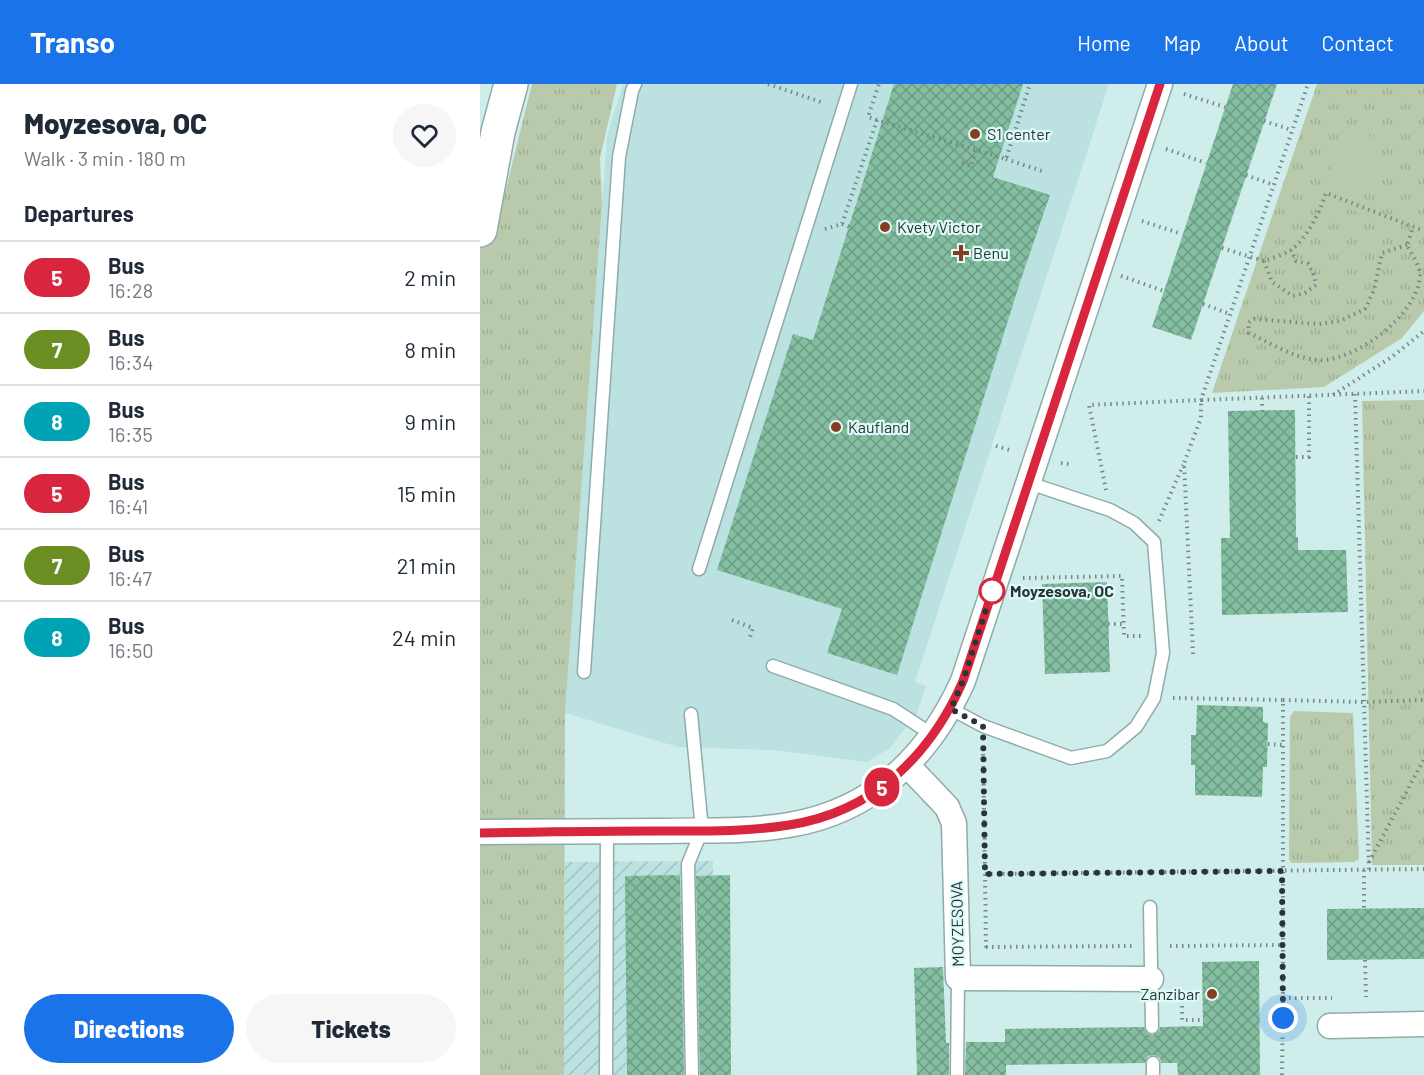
<!DOCTYPE html>
<html lang="en">
<head>
<meta charset="utf-8">
<style>
	body { margin:0; font-family:Barlow,sans-serif; background:#f6f6f7; color:#1f2937; height:100vh; display:flex; flex-direction:column; font-size:22px; white-space:nowrap }
	* { box-sizing:border-box; margin:0 }
	p { font-size:20px; color:#747a83 }
	.icon { flex:none; width:33px; height:33px; fill:none; stroke:currentColor; stroke-width:2; stroke-linecap:round; stroke-linejoin:round }
	.map { position:relative; flex:1; overflow:hidden }
	.side { display:flex; flex-direction:column; background:#fff; width:480px }
	.side>* { flex:none }
	.badge { padding:0 12px; border-radius:20px; font-size:21px; line-height:39px }
	.you { position:absolute; width:30px; height:30px; margin:-15px; border:4px solid #fff; border-radius:50%; background:#1a73e8; box-shadow:0 0 0 9px #1a73e833 }
	.map>.badge { position:absolute; translate:-50% -50%; box-shadow:0 0 0 3px #fff }
	h2 { padding:0 24px; font-size:22px; line-height:54px }
	.round { display:grid; place-items:center; flex:none; width:63px; height:63px; border-radius:32px; background:#f6f6f7 }
	.summary { display:flex; align-items:center; justify-content:space-between; height:102px; padding:0 24px }
	h1 { font-size:28px; font-weight:800; line-height:45px }
	.button { display:flex; gap:12px; margin-top:auto; padding:12px 24px }
	.button a { flex:1; height:69px; border-radius:36px; background:#1a73e8; color:#fff; font-size:24px; font-weight:800; line-height:69px; text-align:center }
	.button a+a { background:#f6f6f7; color:#1f2937 }
	ul { padding:0; list-style:none }
	li { display:flex; align-items:center; gap:18px; height:72px; padding:0 24px; border-top:2px solid #e0e1e3 }
	li div { flex:1 }
	li b { display:block; font-size:22px }
	li em { font-style:normal }
	li .badge { min-width:66px; font-weight:700; text-align:center }
	header { display:flex; align-items:center; gap:36px; box-sizing:border-box; height:84px; padding:0 30px; background:#1a73e8; color:#fff }
	header strong { font-size:28px }
	nav { display:flex; gap:33px; margin-inline-start:auto; font-size:21px }
	main { display:flex; flex:1; min-height:0 }
	.map>svg:first-child { display:block }
</style>
</head>
<body>
<header>
<strong>Transo</strong>
<nav><a>Home</a><a>Map</a><a>About</a><a>Contact</a></nav>
</header>
<main>
<section class="side">
<div class="summary"><div><h1>Moyzesova, OC</h1><p>Walk · 3 min · 180 m</p></div><a class="round"><svg class="icon" aria-label="heart" viewBox="0 0 24 24"><path d="M12 20l-8-8c-3-5 5-10 8-4 3-6 11-1 8 4z"/></svg></a></div>
<h2>Departures</h2>
<ul>
<li><span class="badge" style="background:#d7263d;color:#fff">5</span><div><b>Bus</b><p>16:28</p></div><em>2 min</em></li>
<li><span class="badge" style="background:#6b8e23;color:#fff">7</span><div><b>Bus</b><p>16:34</p></div><em>8 min</em></li>
<li><span class="badge" style="background:#00a3b4;color:#fff">8</span><div><b>Bus</b><p>16:35</p></div><em>9 min</em></li>
<li><span class="badge" style="background:#d7263d;color:#fff">5</span><div><b>Bus</b><p>16:41</p></div><em>15 min</em></li>
<li><span class="badge" style="background:#6b8e23;color:#fff">7</span><div><b>Bus</b><p>16:47</p></div><em>21 min</em></li>
<li><span class="badge" style="background:#00a3b4;color:#fff">8</span><div><b>Bus</b><p>16:50</p></div><em>24 min</em></li>
</ul>
<div class="button"><a>Directions</a><a>Tickets</a></div>
</section>
<div class="map">
<svg width="944" height="991" viewBox="0 0 944 991">
	<defs>
		<pattern id="industrial-furrows" width="10" height="10" patternUnits="userSpaceOnUse" patternTransform="scale(1.5)"><rect width="10" height="10" fill="#bbe2e0"/><path d="M-1 1l2-2M0 10L10 0M9 11l2-2" fill="none" stroke="#a1c2c1"/></pattern>
		<pattern id="grass-tufts" width="24" height="20" patternUnits="userSpaceOnUse" patternTransform="scale(1.5)"><rect width="24" height="20" fill="#b9caac"/><path d="M3 7l-1-3M5 7V3M7 7l1-3M15 17l-1-3M17 17v-4M19 17l1-3" fill="none" stroke="#9fae95"/></pattern>
		<pattern id="building-cross-hatch" width="8" height="8" patternUnits="userSpaceOnUse" patternTransform="scale(1.5)"><rect width="8" height="8" fill="#84bea1"/><path d="M0 0l8 8M0 8l8-8" fill="none" stroke="#6c9b84"/></pattern>
	</defs>
	<rect width="100%" height="100%" fill="#cfedeb"/>
	<path fill="#bbe2e0" d="M143,0h486l-194,598 11,4 -9,27 -27,35 -23,14 -93,-12 -96,-3 -113,-34 42,-577z"/>
	<path fill="url(#industrial-furrows)" d="M233,777v214h-149l1,-213z"/>
	<path fill="url(#grass-tufts)" d="M52,0h85l-17,74 2,47 -37,508 -1,362h-84v-880l24,2z
		M837,0h107v227l-22,27 -78,49 -112,6z
		M944,316v465h-52l-10,-464z
		M814,627l59,2 6,146 -5,3 -62,1 -3,-3 1,-143z"/>
	<path fill="#b9caac" d="M867,43l37,14 -27,71 -37,-14z"/>
	<path fill="url(#building-cross-hatch)" d="M414,0h129l-30,93 57,18 -29,84 -124,396 -70,-22 15,-44 -125,-39 76,-236 20,6z
		M753,0h44l-86,256 -39,-13z
		M815,326l1,127h2v13h48l2,62 -126,3 -1,-77h9l-2,-127z
		M627,498l3,90 -65,2 -3,-90z
		M717,621l66,2v15l5,1 -1,44h-4l-1,30 -67,-2v-30h-4v-30h5z
		M194,791l6,1 4,199h-57l-2,-199z
		M250,791l1,200h-31l-4,-199z
		M944,824v51l-97,1v-51z
		M779,877l1,114h-82l-1,-12h-16l-1,-5 -6,-3 -6,1 -3,7 -139,2v10h-41l1,-33h39v-13l139,-2 4,7 5,1 6,-4 1,-4 43,-1 -1,-64z
		M463,883l3,76h3v32h-32l-3,-107z"/>
	<g fill="none" stroke-linecap="round" stroke-linejoin="round">
		<defs>
			<path id="service" d="M219,485l152,-485
				M293,582l120,43 40,26
				M104,588l35,-515 13,-66 3,-7
				M471,625l32,17 88,32 36,-7 29,-24 18,-29 9,-45 -9,-111 -20,-19 -24,-13 -81,-27
				M211,630l11,116 -14,34 4,211
				M670,823l2,120
				M673,979v12
				M126,991l1,-244
				M477,991l1,-97"/>
			<path id="minor" d="M428,682l39,41 7,16 4,155 193,1
				M0,748c61,0 121,-1 182,-1 42,-1 86,1 127,-6 84,-14 140,-69 174,-144l197,-597
				M850,942l94,-2"/>
			<path id="primary" d="M0,146l18,-98 13,-48"/>
		</defs>
		<use href="#service" stroke="#8fabaa" stroke-width="15"/>
		<use href="#minor" stroke="#8fabaa" stroke-width="27"/>
		<use href="#primary" stroke="#8fabaa" stroke-width="36"/>
		<path stroke="#758887" stroke-width="4" stroke-dasharray="1.5 4.5" stroke-linecap="butt" d="M288,0l56,19
			M704,10l41,13
			M397,36l-9,-3 11,-33
			M784,37l28,9
			M686,65l40,14
			M526,75l36,12
			M482,79l9,3 5,-17
			M766,91l28,10
			M662,137l40,13
			M362,140l8,3
			M345,145l17,-5 35,-104 129,39 24,-75
			M927,161l-25,8 -8,37 -9,19 -25,12 -21,3 -65,-5 -6,4 1,10c21,10 45,25 68,27 37,3 102,-46 103,-85 0,-9 -9,-22 -13,-30l6,-18
			M742,164l42,13c8,-3 19,-6 27,-11 17,-13 28,-37 35,-57l98,38
			M784,177l8,21 21,14 12,-3 11,-8 -2,-10 -6,-11 -12,-3 -5,-11
			M641,192l43,15
			M723,220l27,10
			M875,310l14,476
			M853,311l60,-39 31,-25
			M782,314v13
			M516,362l17,5
			M816,373h13v-61
			M581,379l8,1
			M626,406l-17,-85 112,-5 107,-316
			M679,437l24,-56
			M543,494l99,-2 2,60h19
			M252,536l21,8 -4,12
			M628,540h16
			M713,570l-9,-191 17,-45v-18l223,-9
			M693,614l110,2v298h49
			M803,616l81,2 60,-2
			M788,660l15,1
			M503,664l2,126 439,-5
			M889,778l55,-103
			M884,786v38
			M505,790l1,74
			M690,862l112,-1
			M506,863l146,-1
			M885,876l1,37
			M690,910l33,-1
			M702,910v26h21
			M802,991l1,-77"/>
		<use href="#service" stroke="#fff" stroke-width="12"/>
		<use href="#minor" stroke="#fff" stroke-width="24"/>
		<use href="#primary" stroke="#fff" stroke-width="33"/>
	</g>
	<g fill="none" stroke-linecap="round" stroke-linejoin="round">
		<defs>
			<path id="line" d="M0,749c59,-1 118,-2 178,-2 43,0 88,1 131,-6 84,-13 141,-69 174,-144l197,-597"/>
		</defs>
		<use href="#line" stroke="#fff" stroke-width="14"/>
		<use href="#line" stroke="#d7263d" stroke-width="9"/>
		<path stroke="#293434" stroke-width="6" stroke-dasharray="0 10.8" d="M512,507l-29,90 -12,28 32,17 2,148 297,-3 1,147"/>
	</g>
	<g fill="#863e21" stroke="#ddfaf8" stroke-width="2">
		<circle cx="495" cy="50" r="6"/>
		<circle cx="405" cy="143" r="6"/>
		<path d="M478 160h6v6h6v6h-6v6h-6v-6h-6v-6h6z"/>
		<circle cx="356" cy="343" r="6"/>
		<circle cx="732" cy="910" r="6"/>
	</g>
	<circle fill="#fff" stroke="#d7263d" stroke-width="3" cx="512" cy="507" r="12"/>
	<g text-anchor="middle" stroke-width="4.5" stroke-linejoin="round" paint-order="stroke">
		<g font-size="16" fill="#293434" stroke="#ddfaf8" text-anchor="start">
			<text x="507" y="56">S1 center</text>
			<text x="417" y="149">Kvety Victor</text>
			<text x="493" y="175">Benu</text>
			<text x="368" y="349">Kaufland</text>
			<text x="720" y="916" text-anchor="end">Zanzibar</text>
		</g>
		<g font-size="16" font-weight="bold" fill="#293434" stroke="#ddfaf8" text-anchor="start">
			<text x="530" y="513">Moyzesova, OC</text>
		</g>
		<g font-size="16" fill="#293434" stroke="#ddfaf8">
			<text transform="translate(477 840) rotate(-91)" y="6">MOYZESOVA</text>
		</g>
	</g>
</svg>
<div class="you" style="left:803px;top:934px"></div>
<b class="badge" style="left:402px;top:703px;background:#d7263d;color:#fff">5</b>
</div>
</main>
</body>
</html>
